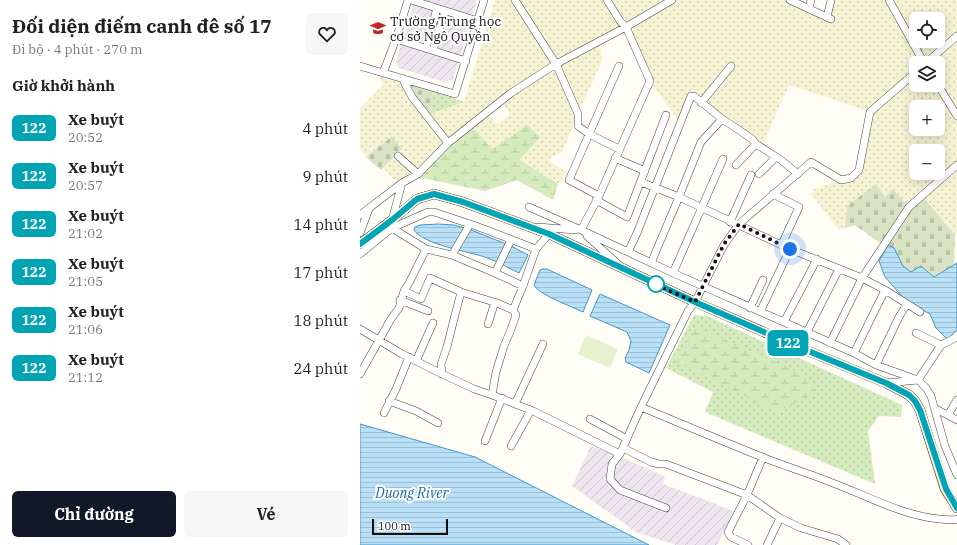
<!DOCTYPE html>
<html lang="vi">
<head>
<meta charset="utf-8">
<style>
	body { margin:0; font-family:"IBM Plex Serif",serif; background:#f6f6f6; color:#202124; height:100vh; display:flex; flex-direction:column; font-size:15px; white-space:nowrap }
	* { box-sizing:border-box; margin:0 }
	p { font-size:13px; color:#757577 }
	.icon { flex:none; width:22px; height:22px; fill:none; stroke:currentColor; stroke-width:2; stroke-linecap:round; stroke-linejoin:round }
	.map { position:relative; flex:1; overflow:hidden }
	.sheet { display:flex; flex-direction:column; background:#fff; width:360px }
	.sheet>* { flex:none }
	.badge { padding:0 8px; border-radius:6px; font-size:14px; line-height:26px }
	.buttons { position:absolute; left:549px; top:12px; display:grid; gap:8px }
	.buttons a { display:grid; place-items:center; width:36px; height:36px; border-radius:6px; background:#fff; box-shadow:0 2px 10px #0003; font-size:20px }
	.scale { position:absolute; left:12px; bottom:10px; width:76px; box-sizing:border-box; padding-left:4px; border:2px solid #111; border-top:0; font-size:11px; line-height:14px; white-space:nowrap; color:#111; -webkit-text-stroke:3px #fff; paint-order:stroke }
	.you { position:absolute; width:20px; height:20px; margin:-10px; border:3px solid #fff; border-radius:50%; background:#1a73e8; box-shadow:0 0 0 6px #1a73e833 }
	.map>.badge { position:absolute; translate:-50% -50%; box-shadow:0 0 0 2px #fff }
	h2 { padding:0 12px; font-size:15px; line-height:36px }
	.round { display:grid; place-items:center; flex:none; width:42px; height:42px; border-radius:6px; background:#f6f6f6 }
	.headline { display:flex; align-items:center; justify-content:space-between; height:68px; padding:0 12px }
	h1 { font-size:19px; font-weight:800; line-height:30px }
	.action { display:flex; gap:8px; margin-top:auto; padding:8px 12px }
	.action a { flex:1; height:46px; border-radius:6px; background:#111827; color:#fff; font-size:16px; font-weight:800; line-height:46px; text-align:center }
	.action a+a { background:#f6f6f6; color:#202124 }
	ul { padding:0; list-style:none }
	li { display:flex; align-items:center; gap:12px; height:48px; padding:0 12px }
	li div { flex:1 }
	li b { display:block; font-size:15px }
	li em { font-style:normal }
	li .badge { min-width:44px; font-weight:700; text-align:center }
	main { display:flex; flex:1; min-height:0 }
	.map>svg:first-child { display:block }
</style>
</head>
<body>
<main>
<section class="sheet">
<div class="headline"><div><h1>Đối diện điếm canh đê số 17</h1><p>Đi bộ · 4 phút · 270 m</p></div><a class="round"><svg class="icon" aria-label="heart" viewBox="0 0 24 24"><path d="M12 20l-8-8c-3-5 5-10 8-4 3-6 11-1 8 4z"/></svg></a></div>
<h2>Giờ khởi hành</h2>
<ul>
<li><span class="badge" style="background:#00a4b4;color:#fff">122</span><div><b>Xe buýt</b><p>20:52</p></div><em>4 phút</em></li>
<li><span class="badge" style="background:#00a4b4;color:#fff">122</span><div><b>Xe buýt</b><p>20:57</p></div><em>9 phút</em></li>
<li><span class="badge" style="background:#00a4b4;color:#fff">122</span><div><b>Xe buýt</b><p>21:02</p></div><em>14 phút</em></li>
<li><span class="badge" style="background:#00a4b4;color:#fff">122</span><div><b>Xe buýt</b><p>21:05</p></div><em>17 phút</em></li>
<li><span class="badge" style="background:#00a4b4;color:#fff">122</span><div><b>Xe buýt</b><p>21:06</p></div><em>18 phút</em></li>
<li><span class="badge" style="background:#00a4b4;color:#fff">122</span><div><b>Xe buýt</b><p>21:12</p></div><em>24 phút</em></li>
</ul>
<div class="action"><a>Chỉ đường</a><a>Vé</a></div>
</section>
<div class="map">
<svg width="597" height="545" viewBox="0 0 597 545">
	<defs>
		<pattern id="industrial-furrows" width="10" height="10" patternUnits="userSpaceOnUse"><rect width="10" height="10" fill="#eee6ef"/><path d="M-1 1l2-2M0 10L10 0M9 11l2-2" fill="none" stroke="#cbc4cc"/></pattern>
		<pattern id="farmland-dots" width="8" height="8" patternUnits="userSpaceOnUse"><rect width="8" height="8" fill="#f6f3d4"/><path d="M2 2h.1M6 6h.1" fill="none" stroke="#d2cfb5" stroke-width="1.8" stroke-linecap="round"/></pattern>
		<pattern id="grass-dots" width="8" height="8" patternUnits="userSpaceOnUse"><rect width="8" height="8" fill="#d5ebbd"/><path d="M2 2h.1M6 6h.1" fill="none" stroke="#b6c8a1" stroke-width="1.8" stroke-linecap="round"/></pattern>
		<pattern id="wetland-marsh" width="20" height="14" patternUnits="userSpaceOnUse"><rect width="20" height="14" fill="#d5ebbd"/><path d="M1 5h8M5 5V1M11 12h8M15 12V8" fill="none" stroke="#b6c8a1"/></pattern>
		<pattern id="cemetery-stones" width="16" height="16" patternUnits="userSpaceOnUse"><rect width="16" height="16" fill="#d9e3c4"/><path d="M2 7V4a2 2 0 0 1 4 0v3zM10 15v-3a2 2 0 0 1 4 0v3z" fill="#b9c2a7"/></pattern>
		<pattern id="water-rules" width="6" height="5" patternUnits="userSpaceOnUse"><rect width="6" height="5" fill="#b9e0f7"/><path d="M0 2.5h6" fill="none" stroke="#9ebfd3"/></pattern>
	</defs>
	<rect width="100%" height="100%" fill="#fffdf5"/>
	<path fill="url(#industrial-furrows)" d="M55,0h62l-24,79 -8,3 -46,-14 -3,-7z
		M231,446l33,12 41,19 -2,7 71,27 -17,34h-41l-40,-13 -64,-46z"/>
	<path fill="url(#farmland-dots)" fill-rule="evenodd" d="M135,0h176l-160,93 -93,81 -19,11 -16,-17 19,-19 -11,-13 -25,21 -6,-8v-40l23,-24 -7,-14 26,7 24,37 38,-13z
		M314,0h116l41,19 3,-19h55l35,63h-8v22h21l20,33v116l-2,1 -33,-39 -13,11 -16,-18 -8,8 -38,9 -2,22 -6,2 -28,-36 4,-6 36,-10 8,-8 11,-58 -81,-27 -28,63 -70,-52 -11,27 -30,-42 -24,-54zM556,107h22v22h-22zM556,151h22v22h-22z
		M530,0h67v113l-19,-32v-18h-10zM556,19h22v22h-22z
		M240,44l2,17 -24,53 -15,37 -15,9 18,12 -8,12 -38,-24 -28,-11 -19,-22 15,-13 9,10 13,-10 -8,-11 56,-37z"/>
	<path fill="url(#grass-dots)" d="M73,91l31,11 -34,12z
		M334,315l13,1 195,89 -1,12 -22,-1 -11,15 7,53 -170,-72 8,-20 -47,-24z"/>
	<path fill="url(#wetland-marsh)" d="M167,125l13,12 -20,23 38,24 -5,16 -36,-20 -32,11 -67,-14 30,-32 25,-18 19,22z
		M335,326l104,47 19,19 -41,20 -102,-51z"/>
	<path fill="url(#cemetery-stones)" d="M48,83l25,8 -3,23 -2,1 -15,-21z
		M32,136l10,13 -21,21 -15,-13z
		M516,184l9,13 8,-8 16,18 13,-11 33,39 -1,31 -21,11c-9,-2 -22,-3 -30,-10 -7,-8 -5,-24 -19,-21l-29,-21 -10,3 2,-22z"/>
	<path fill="#e6f2cf" d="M226,335l32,14 -8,19 -32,-14z"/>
	<path fill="url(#water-rules)" stroke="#3f96cf" d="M78,224l16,1 15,4 42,17 17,9 -9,18c-11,-5 -22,-12 -34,-16 -15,-5 -63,-13 -71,-27l1,-3 5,-2z
		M528,245l6,3 9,18 8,6 10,-6 13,11 23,-14v69l-10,7 -11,-11 -6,-14 -24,-13 -21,-24 -6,-16z
		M183,269h4l45,21 -9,22c-10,-5 -46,-18 -49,-27l6,-15z
		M240,294l70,31 -21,48 -23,-11 -1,-4 4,-8 2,-9 -4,-9 -37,-16z
		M0,424l115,33 174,88h-289z"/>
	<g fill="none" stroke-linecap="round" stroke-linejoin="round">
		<defs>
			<path id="minor" d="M51,0l67,21
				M155,0l41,64 22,50v12l11,8 30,15
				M430,0l41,19
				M529,0l35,63
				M449,9l2,-9
				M467,17l4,-17
				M36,39l70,22
				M66,48l11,-40
				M73,50l12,-39
				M566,63l31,-27
				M0,66l95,28 29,-94
				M23,73l13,-34 12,-39
				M42,78l10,19 36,46
				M578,85l19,31
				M341,103l30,-37
				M38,156l20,18
				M255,158l30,13
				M376,165l20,-21
				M399,174l17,-17
				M281,182l38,15 111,52 72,29 23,12 35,22
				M413,194l26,13 -17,37
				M239,196l-30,-16 50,-114
				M236,200l31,17 39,-102
				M169,207l52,23 92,43 181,80 22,12 42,15 8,8 5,8 14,50 12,29
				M0,215l42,-32
				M32,220l10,-37 16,-9 30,-31 63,-50 45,-29 70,-37 46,-27
				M370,222l21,-47
				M178,227l37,3
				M32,228l34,21 26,6 43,18
				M221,230l18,-34 51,-115 -24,-54 -6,-6 -13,-21
				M0,233l9,-24
				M227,236l31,28
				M151,240l-16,33 28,13
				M268,252l9,-19 54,-137h3l28,23 14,9 16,11 4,5 25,16 17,14
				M0,254l32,-26 36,-16h6l42,14 60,23
				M92,255l18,-31
				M291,263l28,-66 22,-55 21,-23
				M313,273l50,-114
				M44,291l17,8 9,-21 31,14 36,11 16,7
				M40,300l28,11
				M390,308l13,-28
				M400,312l30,-63
				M424,322l33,-63
				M128,324l7,-22
				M0,329l42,25 40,20 32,15 18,6 41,16 87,43
				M447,332l32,-63
				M556,333l25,12
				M470,343l32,-65 47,-71 48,-42
				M494,353l31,-63
				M56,361l17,-38
				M516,365l23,-48 8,-13
				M0,374l31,-55 8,-11 5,-17 5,-8 17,-34
				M82,374l-1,-10 6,-17 8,-32 6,-23
				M526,383l32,-3 23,-35 14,-7 2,-3
				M132,395l4,-23 8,-26 6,-14 6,-17 -3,-5 10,-24 13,-37 13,-15
				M29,401l27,10 22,12
				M155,404l28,-60
				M281,407c41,17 81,34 121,50 22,9 46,16 68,25 36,13 70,33 109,37 6,0 12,2 18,0
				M576,409l21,11
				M24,413l12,-24 13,-32
				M588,415l9,-15
				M230,419l37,20
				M125,441l17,-43
				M151,446l20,-36
				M263,448l28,14 8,2h7l81,31 33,23 21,10 37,11 8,6
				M306,508l-46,-18 -10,-11 2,-15 8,-10 21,-47 47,-96 7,-9 29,-57 15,-21 72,-62 30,18 10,-2 8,-8 11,-58 46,-40
				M388,545l-17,-8 -3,-5 19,-37 16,-38
				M407,545l13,-27"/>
			<path id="major" d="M0,244l32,-24 25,-21 17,-5 29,8 86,32 146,68 101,44 90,37 23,12 6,6 5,9 25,79 12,19"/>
		</defs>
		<use href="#minor" stroke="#444" stroke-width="8"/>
		<use href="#major" stroke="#222" stroke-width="10"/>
		<use href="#minor" stroke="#fff" stroke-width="7"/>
		<use href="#major" stroke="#f9d66b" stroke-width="9"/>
	</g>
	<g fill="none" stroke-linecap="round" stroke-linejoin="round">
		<defs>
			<path id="line" d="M0,244l32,-24 25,-21 17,-5 29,8 86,32 146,68 101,44 90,37 23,12 6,6 5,9 26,79 11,19"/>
		</defs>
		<use href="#line" stroke="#fff" stroke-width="9"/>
		<use href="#line" stroke="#00a4b4" stroke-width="6"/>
		<path stroke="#111" stroke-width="4" stroke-dasharray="0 7.2" d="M296,284l-6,-2 45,20 29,-58 15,-20 51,25"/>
	</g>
	<defs>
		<symbol id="school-bare" viewBox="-9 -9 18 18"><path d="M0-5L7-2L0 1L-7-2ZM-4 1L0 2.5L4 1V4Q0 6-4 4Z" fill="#c4262e" stroke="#fff" stroke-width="2.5" paint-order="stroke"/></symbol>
	</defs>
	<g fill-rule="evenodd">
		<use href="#school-bare" x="7" y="17" width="22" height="22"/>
	</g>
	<circle fill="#fff" stroke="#00a4b4" stroke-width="2" cx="296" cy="284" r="8"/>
	<g text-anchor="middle" stroke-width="4" stroke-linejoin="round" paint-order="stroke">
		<g font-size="13" fill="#111" stroke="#fff" text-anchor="start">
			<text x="30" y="26">Trường Trung học<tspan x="30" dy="15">cơ sở Ngô Quyền</tspan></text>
		</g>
		<g font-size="14" font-style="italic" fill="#1768a6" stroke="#fff">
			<text x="52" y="498">Duong River</text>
		</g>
	</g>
</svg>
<div class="buttons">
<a><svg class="icon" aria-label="locate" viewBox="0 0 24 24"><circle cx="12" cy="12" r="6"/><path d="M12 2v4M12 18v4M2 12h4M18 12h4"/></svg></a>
<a><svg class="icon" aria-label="layers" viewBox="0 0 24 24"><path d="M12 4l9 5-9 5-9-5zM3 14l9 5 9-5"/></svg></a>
<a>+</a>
<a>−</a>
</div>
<div class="scale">100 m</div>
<div class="you" style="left:430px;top:249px"></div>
<b class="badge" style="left:428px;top:343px;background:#00a4b4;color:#fff">122</b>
</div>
</main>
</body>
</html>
